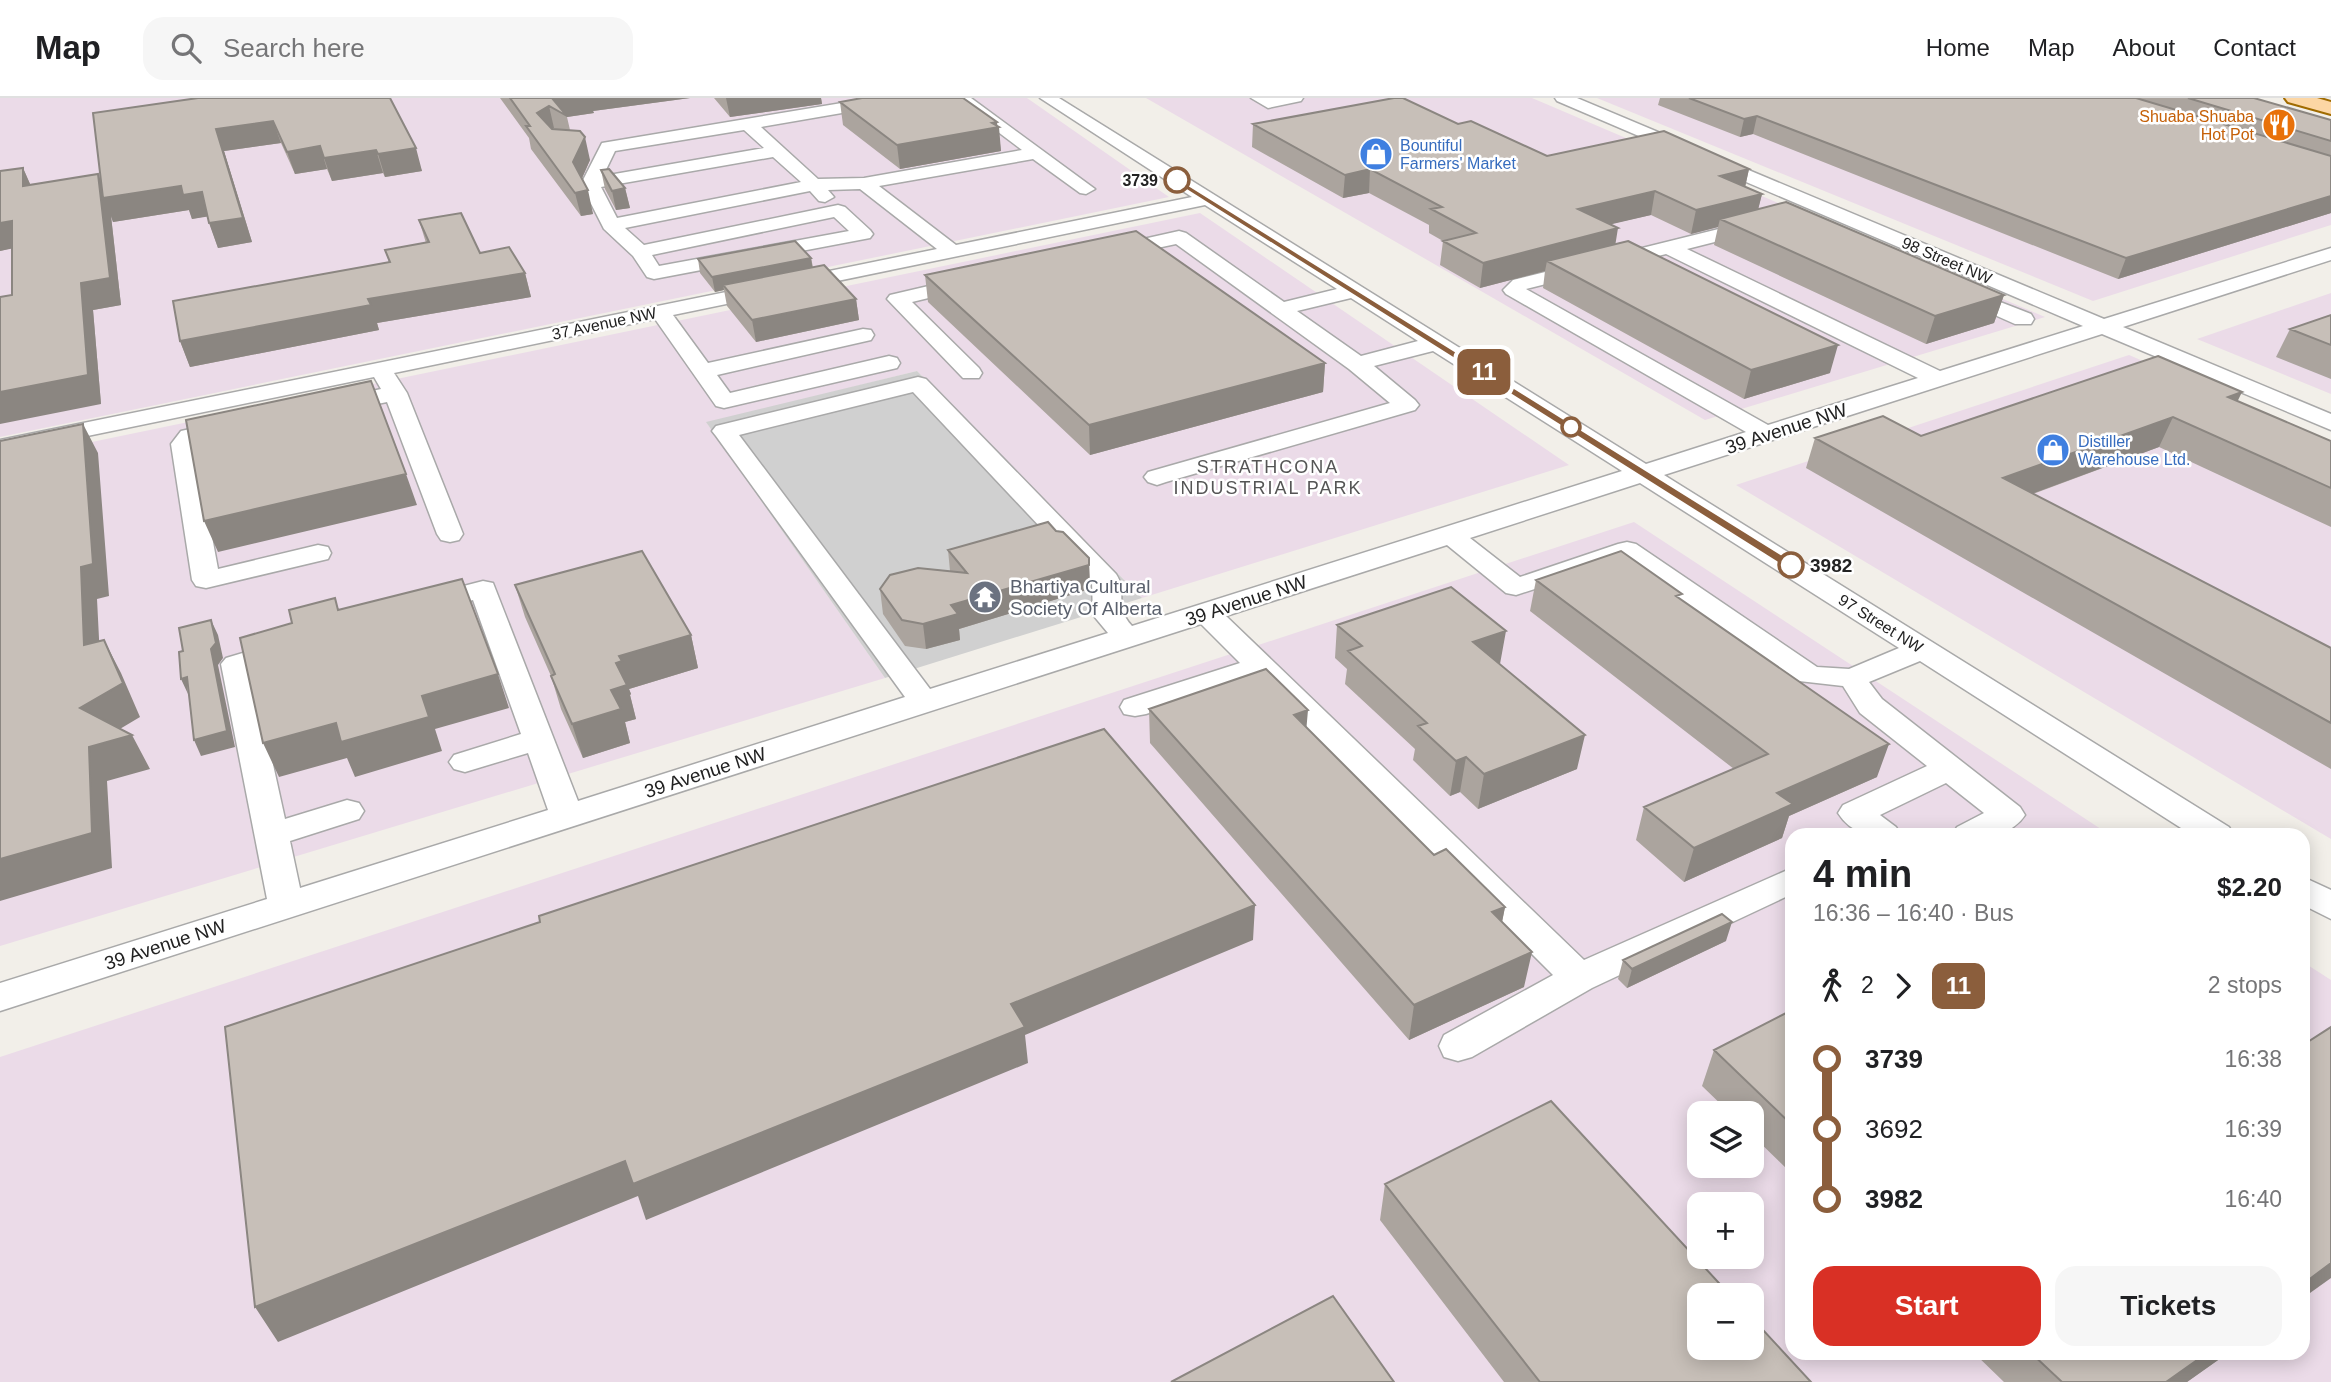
<!DOCTYPE html>
<html lang="en">
<head>
<meta charset="utf-8">
<style>
	body { margin:0; font-family:Helvetica,sans-serif; background:#f6f6f6; color:#202124; height:100vh; display:flex; flex-direction:column; font-size:26px; white-space:nowrap }
	* { box-sizing:border-box; margin:0 }
	p { font-size:23px; color:#757577 }
	.icon { flex:none; width:38px; height:38px; fill:none; stroke:currentColor; stroke-width:2; stroke-linecap:round; stroke-linejoin:round }
	.map { position:relative; flex:1; overflow:hidden }
	.panel { position:absolute; left:1785px; top:730px; width:525px; height:532px; display:flex; flex-direction:column; background:#fff; border-radius:21px; box-shadow:0 4px 18px #0003 }
	.panel>* { flex:none }
	.badge { padding:0 14px; border-radius:10px; font-size:24px; line-height:46px }
	.fabs { position:absolute; left:1687px; top:1003px; display:grid; gap:14px }
	.fabs a { display:grid; place-items:center; width:77px; height:77px; border-radius:14px; background:#fff; box-shadow:0 4px 18px #0003; font-size:35px }
	.map>.badge { position:absolute; translate:-50% -50%; box-shadow:0 0 0 4px #fff }
	.legs { display:flex; align-items:center; gap:10px; height:77px; padding:0 28px; font-size:23px }
	.legs p { margin-inline-start:auto }
	.head { display:flex; align-items:center; justify-content:space-between; height:119px; padding:0 28px }
	h1 { font-size:38px; font-weight:700; line-height:52px }
	.button { display:flex; gap:14px; margin-top:auto; padding:14px 28px }
	.button a { flex:1; height:80px; border-radius:21px; background:#d93025; color:#fff; font-size:28px; font-weight:700; line-height:80px; text-align:center }
	.button a+a { background:#f6f6f6; color:#202124 }
	ul { padding:0 28px; list-style:none }
	li { display:flex; align-items:center; gap:24px; height:70px; font-size:26px }
	li i { display:grid; place-items:center; width:10px; height:100%; margin:0 9px; background:currentColor }
	li i::after { content:''; width:18px; height:18px; margin:-9px; border:5px solid; border-radius:50%; background:#fff }
	li p { margin-inline-start:auto }
	li:first-child i { background:linear-gradient(#0000 50%,currentColor 0) }
	li:last-child i { background:linear-gradient(currentColor 50%,#0000 0) }
	header { display:flex; align-items:center; gap:42px; box-sizing:border-box; height:98px; padding:0 35px; background:#fff; border-bottom:2px solid #e0e0e0 }
	header strong { font-size:33px }
	nav { display:flex; gap:38px; margin-inline-start:auto; font-size:24px }
	.search { width:490px; height:63px; background:#f6f6f6; display:flex; align-items:center; gap:18px; box-sizing:border-box; padding:0 24px; border-radius:21px; color:#757577; font-size:26px }
	.map>svg:first-child { display:block }
</style>
</head>
<body>
<header>
<strong>Map</strong>
<div class="search"><svg class="icon" aria-label="search" viewBox="0 0 24 24"><circle cx="10" cy="10" r="6"/><path d="M15 15l6 6"/></svg>Search here</div>
<nav><a>Home</a><a>Map</a><a>About</a><a>Contact</a></nav>
</header>
<div class="map">
<svg width="2331" height="1284" viewBox="0 0 2331 1284">
	<rect width="100%" height="100%" fill="#f2efe9"/>
	<path fill="#ebdbe8" fill-rule="evenodd" d="M0,0h1027l142,99 -1169,240z
		M1146,0h386l513,219 -340,103z
		M1597,0h495l239,74v53l-238,76z
		M1200,115l369,252 -427,133 -225,-227 -210,52 178,255 -885,268v-485z
		M2331,195v101l-134,-55z
		M2129,257l202,87v397l-595,-354z
		M1634,424l476,313h-318v518h511v-391l28,18v402h-2331v-325zM1699,1015h53v53h-53zM1699,1106h53v52h-53zM1699,1197h53v53h-53z"/>
	<path fill="#d0d0d0" d="M917,273l225,227 -257,80 -179,-256z"/>
	<g fill="none" stroke-linecap="round" stroke-linejoin="round">
		<defs>
			<path id="minor" d="M872,0h36l-8,5 -139,24 57,52 46,-1 158,-28 -69,-52h18l124,91 -9,5 -6,-1 -47,-34 -154,27 77,59 236,-48 -152,-99h19l587,366 100,-32 -240,-138 -3,-4 10,-10 246,-61 7,2 2,4 -2,4 -79,20 253,122 143,-45 -526,-225 -2,-3h22l527,221 227,-71v12l-208,67 208,87v16l-229,-96 -438,141 565,352 5,8h-42l-272,-174 -51,21 13,17 138,108 5,8c-16,25 -47,20 -73,20l5,-8 27,-14 -38,-30 -66,32 16,12 5,8c-26,0 -47,3 -63,-22l5,-8 84,-39 -67,-53 -17,-27 -44,-5 -175,-121 -108,35 -10,-2 -59,-48 -221,71 358,344 208,-92v26l-200,94 -120,69 -14,4 -14,-4 -5,-11 5,-11 109,-60 -298,-297 -109,36 -11,2 -11,-2 -4,-7 4,-7 116,-37 -39,-39 -1201,387v-28l267,-84 -46,-235 5,-6 50,-15 10,3 5,6 -5,6 -34,11 33,150 62,-19 12,3 5,8 -5,8 -69,22 10,47 248,-78 -20,-57 -63,19 -11,-3 -5,-7 5,-7 67,-21 -48,-134 -46,12 -10,-2 -4,-6 4,-6 66,-17 10,2 85,218 327,-104 -189,-261 -4,-5 4,-5 202,-49 8,2 190,195c12,18 -3,31 16,52l490,-155 -189,-120 -59,15 41,34 4,5 -4,5 -249,72 -9,3 -9,-3 -4,-5 4,-5 242,-69 -41,-34 -173,-125 -66,14 -10,-6 3,-4 76,-17 7,2 98,69 53,-13 -132,-84 -532,110 35,48 155,-34 8,1 3,5 -3,5 -154,35 13,18 159,-37 8,2 3,5 -3,5 -173,40 -8,-2 -61,-87 -261,54 13,20 56,141 -4,6 -9,2 -9,-2 -4,-6 -50,-132 -53,11 -8,-2 -4,-5 4,-5 55,-12 -7,-12 -374,77v-14l937,-191 -77,-60 -32,1 6,7 -9,5 -6,-1 -9,-10 -185,37 19,17 194,-40 7,2 25,23 3,4 -3,4 -216,41 -7,-2 -14,-21 -29,-27 -23,-45 21,-41zM744,32l20,18 -161,28 12,-25zM773,59l28,25 -184,36 -16,-31zM834,119l15,14 -190,35 -7,-11zM1666,156l252,124 -150,47 -242,-136zM1351,200l67,43 -57,15 -64,-45zM913,294l179,190 1,33 15,18 -178,56 -191,-254zM1640,385l259,165 -50,21 -32,-2 -181,-123 -9,-2 -9,2 -98,33 -50,-39z
				M1251,0h52l-2,3 -33,7z
				M967,179l7,2 3,4 -3,4 -62,15 67,66 3,5 -3,5h-16l-76,-79 3,-4z
				M1959,188l72,28 3,5 -3,5h-16l-63,-28 -3,-4 3,-4z
				M190,331l9,2 3,5 -7,9 23,124 100,-24 10,2 3,6 -3,6 -122,29 -10,-2 -4,-6 -21,-136 10,-13z
				M2303,779l28,13v29l-28,-14z"/>
			<path id="major" d="M2285,0h32l14,4v12l-43,-12z"/>
		</defs>
		<use href="#minor" stroke="#a9a9a9" stroke-width="3"/>
		<use href="#major" stroke="#a06b00" stroke-width="4"/>
		<use href="#minor" fill="#fff" fill-rule="evenodd"/>
		<use href="#major" fill="#fcd6a4" fill-rule="evenodd"/>
	</g>
	<path fill="#aba49e" d="M198,0h192l32,73 -37,6 -2,-4 -51,8 -5,-12 -32,5 -14,-31 -57,8 28,91 -34,6 -11,-32 -15,3 -3,-9 -76,12 -2,-6 10,89 -28,5 8,94 -89,-109v-47l-12,3 23,-83 7,16 71,-3z
		M500,0h190l-97,13 1,2 -27,4 3,13 20,30 -8,18 11,36 -12,2 -50,-67 -2,-11z
		M714,0h107l1,6 -92,13z
		M1660,0h594l77,22v93l-213,66 -365,-145 -13,3 -82,-32z
		M840,4l157,20 4,29 -101,18 -57,-44z
		M1253,26h205l89,32 202,13 -4,18 17,7 -4,15 246,86 -10,28 -68,21 -212,-99 4,-18 -27,7 -40,-19 -41,9 5,20 215,129 -86,26 -201,-111 2,-17 -65,17 -40,-23 3,-24 -14,-8v-8l-60,-32 -26,5 -91,-51z
		M601,72l24,18 5,20 -14,2 -11,-21z
		M419,122l61,33 45,20 6,24 -154,26 2,7 -189,37 -10,-26 209,-79 -4,-12 41,-7z
		M811,160l2,9 43,32 3,21 -103,22 -29,-36 -3,-16 -9,2 -15,-19 -2,-14z
		M925,177l400,88 -2,29 -233,63 -162,-153z
		M2331,217v64l-55,-22 14,-28z
		M2237,303l94,40v86l-172,-80 -126,47 298,154v121l-525,-301 9,-30 106,-2z
		M1056,433l33,27 1,31 -131,40 1,11 -34,9 -21,-3 -22,-32 -3,-25 70,-18 -2,-21z
		M1536,482l145,19 196,178 -88,39 -7,22 -98,44 -48,-42 8,-33 90,-38 -204,-158z
		M515,487l176,50 7,33 -69,21 2,5 -1,1 6,24 -11,3 5,21 -47,15 -22,-49 -10,-33 -26,-59z
		M1337,527l163,39h-1l78,105 -99,40 -18,-17 -10,4 -37,-36 2,-11 -70,-65 2,-15 -12,-11z
		M1149,611l158,19 127,127 71,52 -3,15 22,65 -115,53 -259,-297z
		M1726,843l-99,47 -9,-9 5,-19z
		M1792,912v162h-2l-38,-37v-22h-22l-28,-27 12,-36z
		M1385,1086l426,198h-307l-124,-162z
		M1974,1255h254l-41,29h-183z"/>
	<path fill="#8b8681" d="M552,0h138l-97,13 1,2 -27,4z
		M726,0h95l1,6 -92,13z
		M549,8l5,22 -12,7 -5,-22z
		M1757,18l-4,18 -13,3 4,-18z
		M273,23l8,22 -57,8 28,91 -34,6 -9,-25 7,-94z
		M997,24v6l2,-1 2,24 -101,18 -3,-24z
		M585,39l5,23 -11,25 -6,-23z
		M320,48l7,23 -32,5 -8,-22z
		M416,50l6,23 -37,6 -7,-23z
		M376,52l7,23 -51,8 -8,-23z
		M23,70l11,25 -11,-7z
		M1370,71l-1,24 -26,5 2,-23z
		M1749,71l-5,23 -24,-16z
		M98,76l10,23 73,-11 21,6 9,24 -19,3 -3,-9 -76,12 -2,-6 10,89 -28,5 8,94 -101,20v-32l81,-109z
		M625,90l5,20 -14,2 -4,-19z
		M588,92l5,24 -12,2 -6,-23z
		M1655,93l-4,24 -77,18 4,-24z
		M1762,96l-6,24 -36,1 -2,8 -27,7 5,-24z
		M2331,98v17l-213,66 8,-21z
		M12,123l12,25 -24,5v-28z
		M1618,130l-4,25 -67,8 -2,10 -65,17 3,-25z
		M811,160l2,14 -90,13 1,5 -9,2 -3,-15z
		M525,175l6,24 -154,26 2,7 -189,37 -10,-26 188,-42z
		M2004,197l-10,28 -68,21 9,-28z
		M856,201l3,21 -103,22 -4,-22z
		M1838,247l-8,28 -86,26 7,-29z
		M1325,265l-2,29 -233,63 -1,-30z
		M2242,294l-14,29v-24z
		M2173,319l-14,30 -168,62 12,-31z
		M83,326l15,29 11,143 -12,3 4,79 -17,-33 -3,-78z
		M406,376l11,31 -199,47 -14,-31z
		M1089,467l1,24 -131,40 1,11 -34,9 -3,-25 28,-19z
		M211,522l7,15 5,23 -5,7 17,82 -34,9 -7,-16 17,-91z
		M1506,533l-6,33 -32,12 5,-34z
		M691,537l7,33 -69,21 2,5 -1,1 6,24 -11,3 5,21 -47,15 -11,-34 39,-34 5,-27 3,-7z
		M104,542l17,33 19,44 -42,25 -18,-34z
		M498,576l11,34 -74,21 7,22 -87,26 -8,-19 -68,19 -16,-34 159,-47z
		M187,579l1,17 -7,-15z
		M1308,612l-3,34 -11,-29z
		M132,637l18,34 -43,12 5,87 -112,33v-42l89,-112z
		M1585,637l-8,34 -99,40 6,-35z
		M1889,646l-12,33 -88,39 -7,22 -98,44 10,-34 83,-55z
		M1466,659l-6,35 -10,4 6,-35z
		M1255,807l-2,35 -228,95 3,28 -382,157 -8,-24 -360,146 -23,-35 756,-303z
		M1505,809l-7,35 -6,-30z
		M1732,824l-6,19 -99,47 5,-19z
		M1532,854l-8,35 -115,53 5,-35z
		M2331,1165v15l-28,20v-14z
		M2207,1255h21l-41,29h-21z"/>
	<path fill="#c7bfb8" stroke="#8b8681" stroke-width="2" d="M198,0h192l26,50 -38,6 -2,-4 -52,8 -4,-12 -33,6 -14,-31 -57,8 27,89 -34,5 -7,-31 -19,3 -2,-9 -78,12 -10,-85z
		M510,0h42l15,18 -18,-10 -12,7 15,16 28,2 5,6 -12,25 15,28 -13,3 -49,-67h4z
		M862,0h101l34,24 -5,1 7,4 -102,18 -57,-43z
		M1394,0h9l55,26 13,-3 76,35 117,-25 85,38 -29,7 42,18 -66,16 -41,-19 -77,18 40,19 -135,35 -40,-22 33,-8 -45,-24 11,-2 -72,-38 -25,6 -92,-51z
		M1689,0h447l195,58v40l-205,62 -369,-142 -13,3z
		M2188,0h66l77,22v21z
		M23,70v18l75,-12 12,104 -29,5 7,92 -88,17v-95l12,-2v-74l-12,2v-52z
		M609,71l16,19 -13,3 -11,-21z
		M1786,104l218,93 -69,21 -215,-97z
		M461,115l19,40 29,-6 16,26 -157,26 3,6 -191,36 -7,-40 217,-39 -5,-12 44,-8 -10,-22z
		M1136,133l189,132 -236,62 -164,-150z
		M795,143l16,17 -99,19 -14,-18z
		M1628,143l210,104 -87,25 -204,-109z
		M824,167l32,34 -104,21 -29,-35z
		M2331,217v30l-41,-16z
		M2158,258l84,36 -14,5 103,44v47l-158,-71 -170,61 328,170v75l-516,-285 68,-22 38,20z
		M371,283l35,93 -202,47 -18,-101z
		M83,326l10,140 -12,3 3,78 20,-5 19,43 -43,25 52,27 -43,12 3,86 -92,26v-418z
		M1048,424l8,9 7,1 26,26v7l-138,40 7,9 -35,10 -21,-4 -22,-31 10,-14 28,-7 49,5 -19,-23z
		M642,453l49,84 -72,21 3,5 -6,2 11,22 -16,5 10,19 -49,15 -21,-48 4,-2 -40,-89z
		M1621,453l61,43 -6,2 213,148 -112,49 16,11 -99,44 -50,-41 124,-53 -232,-174z
		M462,481l36,95 -76,22 7,21 -88,25 -5,-19 -73,20 -23,-105 52,-15 -3,-13 46,-12 3,12z
		M1451,489l55,44 -33,11 112,93 -101,39 -18,-17 -10,4 -38,-35 9,-3 -79,-72 14,-5 -25,-21z
		M211,522l5,23 -5,6 16,82 -33,9 -7,-63 -6,2 -2,-27 4,-1 -4,-23z
		M1266,571l42,41 -14,5 140,140 12,-6 59,58 -13,5 40,40 -118,53 -265,-296z
		M1104,631l151,176 -244,99 14,23 -392,157 -8,-23 -370,146 -30,-280 315,-105 -1,-6z
		M1722,816l10,8 -100,47 -9,-9z
		M1792,912v115l-78,-75z
		M2331,929v236l-28,21v-239z
		M1551,1003l179,194h-31v53h53v-30l59,64h-271l-155,-198z
		M1333,1198l61,86h-223z
		M2031,1255h176l-41,29h-104z"/>
	<path fill="#8b5e3c" stroke="#fff" stroke-width="2" d="M1177,80l618,385 1,2 -10,3 -612,-386z"/>
	<defs>
		<symbol id="restaurant-disc" viewBox="-11 -11 22 22"><circle r="9.5" fill="#e8710a" stroke="#fff"/><path d="M-5-6h1v4h1v-4h1v4h1v-4h1v5L-1.5 .5V6h-2V.5L-5-1ZM5-6V6H3V1.5H1.5Q1.5-4 5-6Z" fill="#fff"/></symbol>
		<symbol id="shop-disc" viewBox="-11 -11 22 22"><circle r="9.5" fill="#3f7fe0" stroke="#fff"/><path d="M-5-2.5h2.3a2.7 3.5 0 0 1 5.4 0H5L5.5 6h-11ZM-1.5-2.5h3a1.5 2.3 0 0 0-3 0Z" fill="#fff"/></symbol>
		<symbol id="temple-disc" viewBox="-11 -11 22 22"><circle r="9.5" fill="#6b7280" stroke="#fff"/><path d="M0-6L5-2H3V0L6.5 2.5H4V6H1.5V3h-3V6H-4V2.5H-6.5L-3 0V-2H-5Z" fill="#fff"/></symbol>
	</defs>
	<g fill-rule="evenodd">
		<use href="#restaurant-disc" x="2260" y="8" width="38" height="38"/>
		<use href="#shop-disc" x="1357" y="37" width="38" height="38"/>
		<use href="#shop-disc" x="2034" y="333" width="38" height="38"/>
		<use href="#temple-disc" x="966" y="480" width="38" height="38"/>
	</g>
	<g fill="#fff" stroke="#8b5e3c" stroke-width="3.5">
		<circle cx="1177" cy="82" r="12"/>
		<circle cx="1571" cy="329" r="9"/>
		<circle cx="1791" cy="467" r="12"/>
	</g>
	<g text-anchor="middle" stroke-width="5" stroke-linejoin="round" paint-order="stroke">
		<g font-size="16" fill="#c56008" stroke="#fff" text-anchor="end">
			<text x="2254" y="24">Shuaba Shuaba<tspan x="2254" dy="18">Hot Pot</tspan></text>
		</g>
		<g font-size="16" fill="#366cbe" stroke="#fff" text-anchor="start">
			<text x="1400" y="53">Bountiful<tspan x="1400" dy="18">Farmers' Market</tspan></text>
			<text x="2078" y="349">Distiller<tspan x="2078" dy="18">Warehouse Ltd.</tspan></text>
		</g>
		<g font-size="16" font-weight="bold" fill="#222" stroke="#fff" text-anchor="end">
			<text x="1158" y="88">3739</text>
		</g>
		<g font-size="16" fill="#222" stroke="#fff">
			<text transform="translate(1947 162) rotate(23)" y="6">98 Street NW</text>
			<text transform="translate(604 225) rotate(-12)" y="6">37 Avenue NW</text>
			<text transform="translate(1881 525) rotate(32)" y="6">97 Street NW</text>
		</g>
		<g font-size="18" letter-spacing="2" fill="#555" stroke="#fff">
			<text x="1268" y="375">STRATHCONA<tspan x="1268" dy="21">INDUSTRIAL PARK</tspan></text>
		</g>
		<g font-size="19" fill="#222" stroke="#fff">
			<text transform="translate(1786 330) rotate(-18)" y="7">39 Avenue NW</text>
			<text transform="translate(1246 502) rotate(-18)" y="7">39 Avenue NW</text>
			<text transform="translate(705 674) rotate(-18)" y="7">39 Avenue NW</text>
			<text transform="translate(165 846) rotate(-18)" y="7">39 Avenue NW</text>
		</g>
		<g font-size="19" font-weight="bold" fill="#222" stroke="#fff" text-anchor="start">
			<text x="1810" y="474">3982</text>
		</g>
		<g font-size="19" fill="#5b616d" stroke="#fff" text-anchor="start">
			<text x="1010" y="495">Bhartiya Cultural<tspan x="1010" dy="22">Society Of Alberta</tspan></text>
		</g>
	</g>
</svg>
<div class="fabs">
<a><svg class="icon" aria-label="layers" viewBox="0 0 24 24"><path d="M12 4l9 5-9 5-9-5zM3 14l9 5 9-5"/></svg></a>
<a>+</a>
<a>−</a>
</div>
<b class="badge" style="left:1484px;top:274px;background:#8b5e3c;color:#fff">11</b>
<section class="panel">
<div class="head"><div><h1>4 min</h1><p>16:36 – 16:40 · Bus</p></div><b>$2.20</b></div>
<div class="legs"><svg class="icon" aria-label="walk" viewBox="0 0 24 24"><circle cx="13" cy="4" r="2"/><path d="M13 8l-2 6 4 7M11 14l-3 7M7 12l3-4h3l4 4"/></svg>2<svg class="icon" aria-label="forward" viewBox="0 0 24 24"><path d="M9 5l7 7-7 7"/></svg><b class="badge" style="background:#8b5e3c;color:#fff">11</b><p>2 stops</p></div>
<ul>
<li><i style="color:#8b5e3c"></i><b>3739</b><p>16:38</p></li>
<li><i style="color:#8b5e3c"></i><span>3692</span><p>16:39</p></li>
<li><i style="color:#8b5e3c"></i><b>3982</b><p>16:40</p></li>
</ul>
<div class="button"><a>Start</a><a>Tickets</a></div>
</section>
</div>
</body>
</html>
